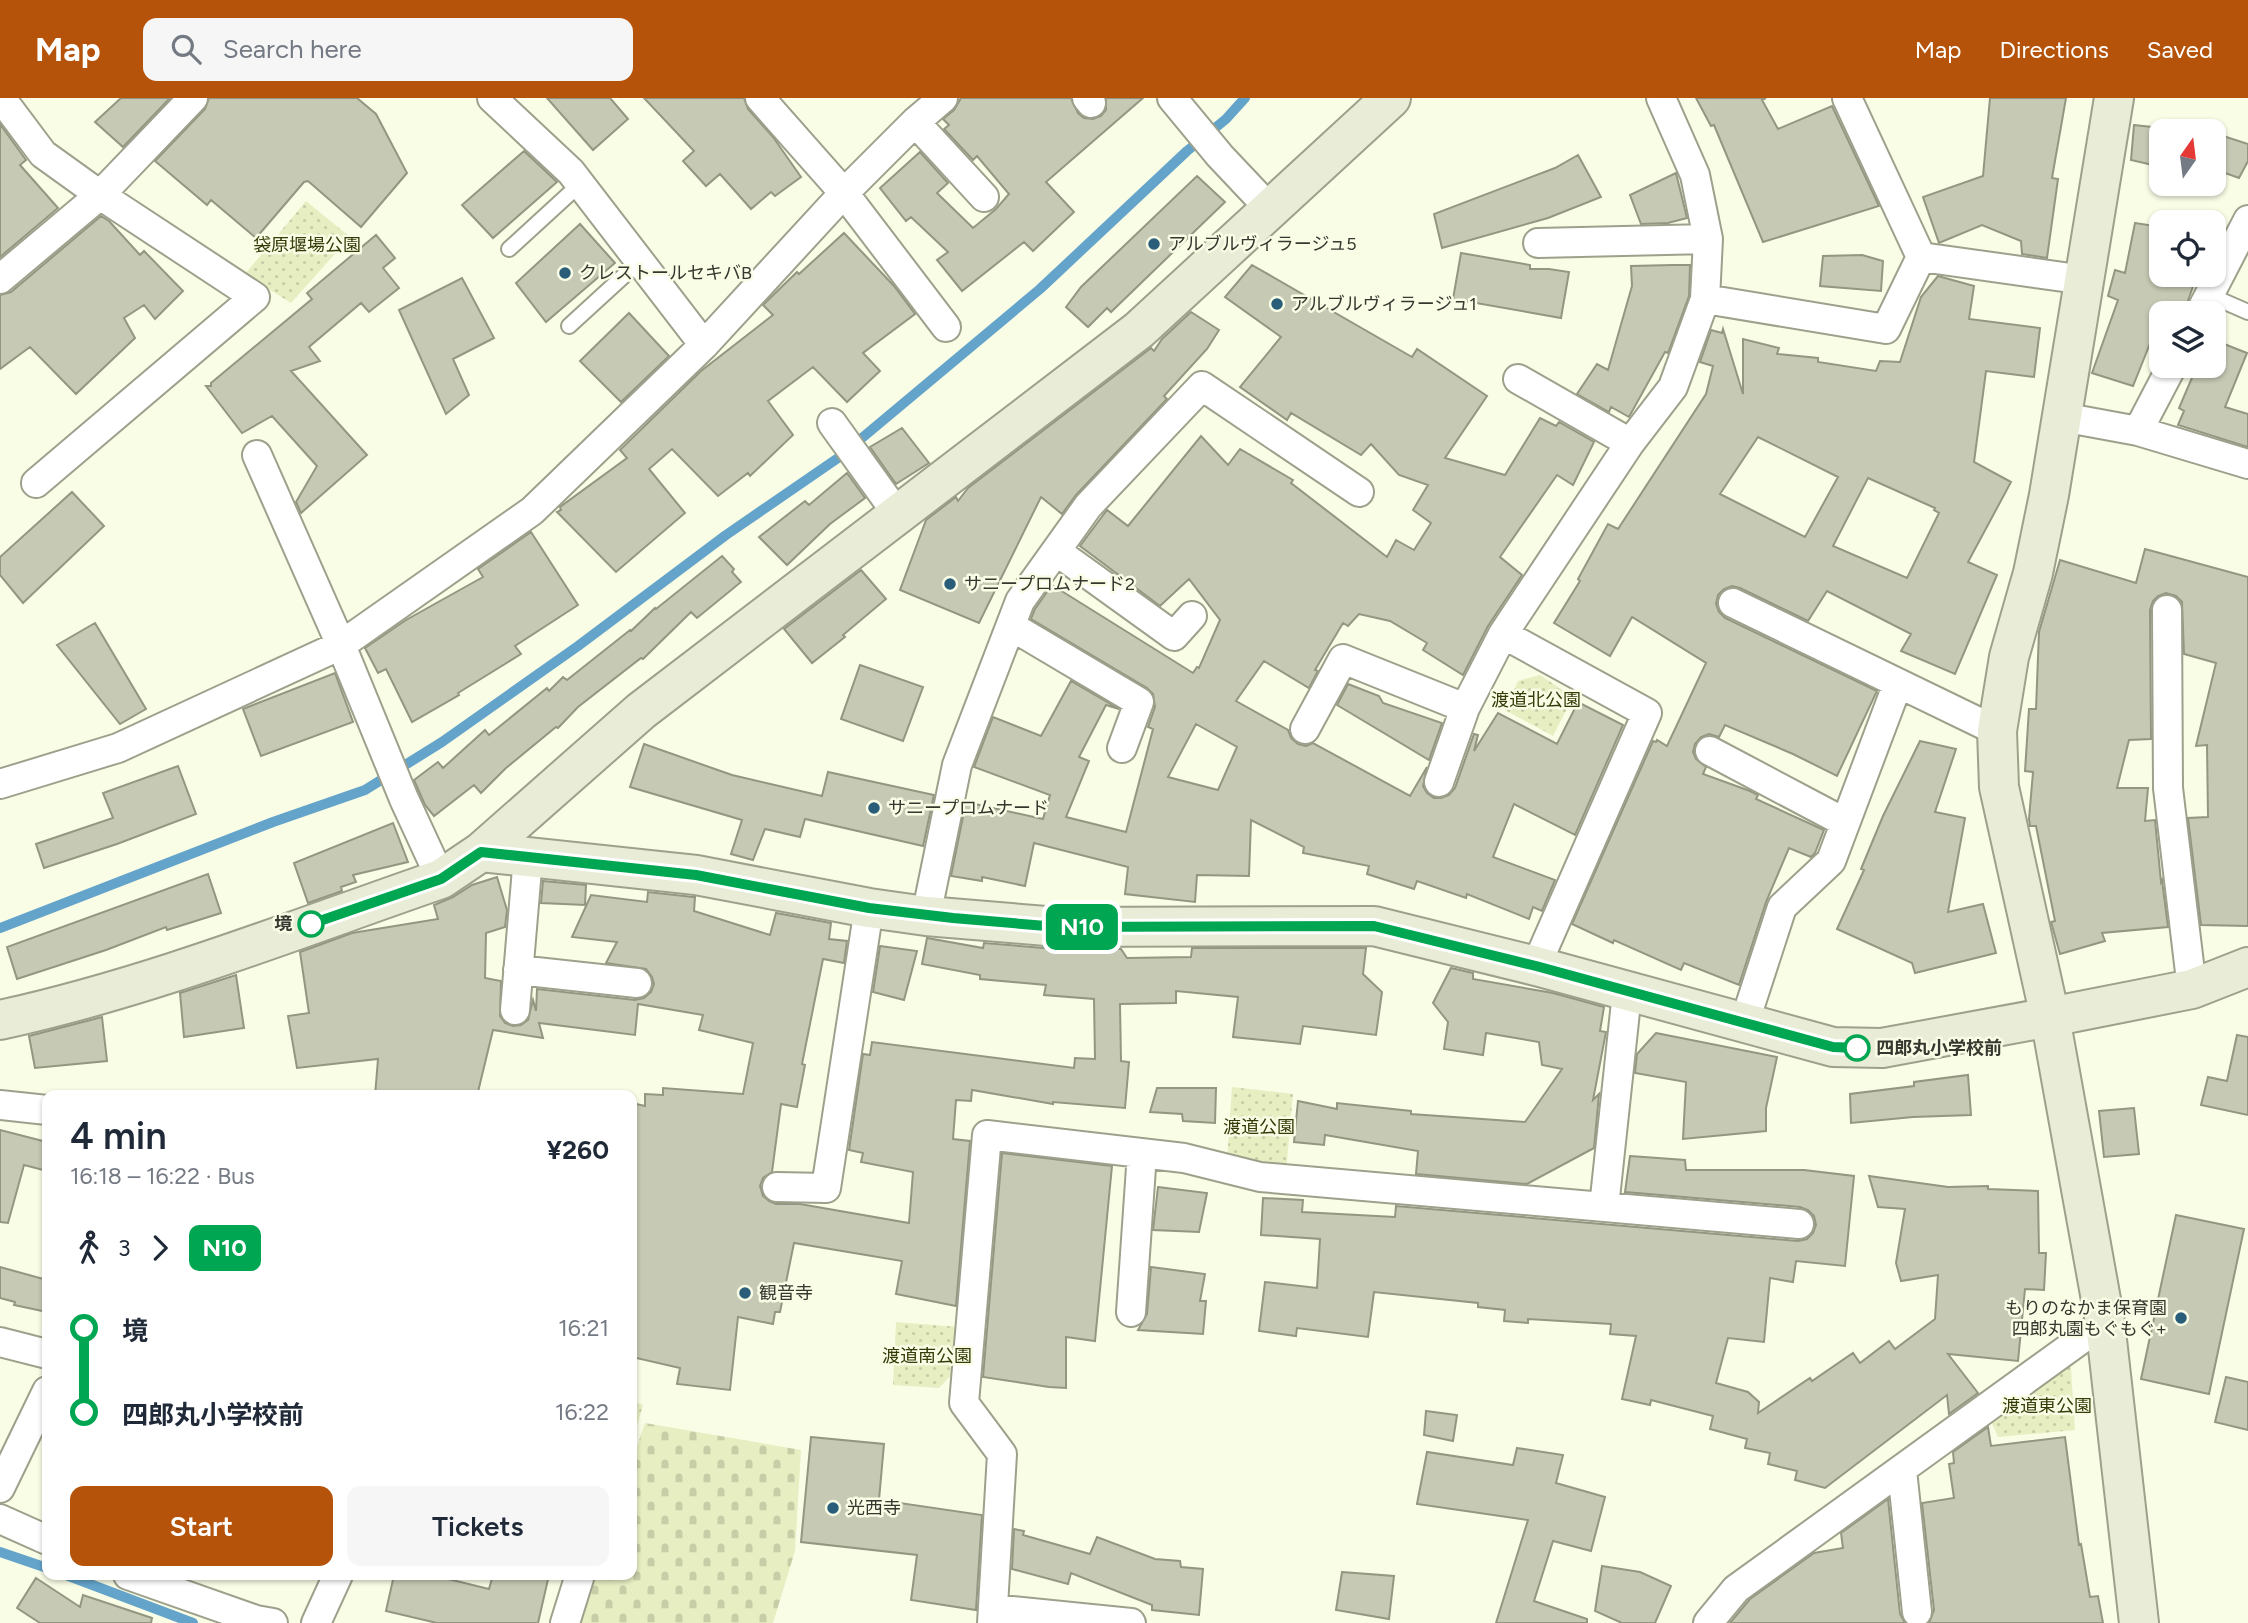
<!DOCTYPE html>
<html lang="en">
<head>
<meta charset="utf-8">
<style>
	body { margin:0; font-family:Figtree,"Noto Sans JP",sans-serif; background:#f6f6f7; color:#1f2937; height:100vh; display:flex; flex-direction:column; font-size:26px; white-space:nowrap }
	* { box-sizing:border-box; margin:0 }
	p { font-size:23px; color:#747a83 }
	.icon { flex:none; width:38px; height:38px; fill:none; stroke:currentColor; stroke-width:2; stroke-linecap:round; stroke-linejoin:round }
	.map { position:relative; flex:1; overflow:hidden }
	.details { position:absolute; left:42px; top:992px; width:595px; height:490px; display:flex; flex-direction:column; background:#fff; border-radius:14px; box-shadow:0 2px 5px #0004 }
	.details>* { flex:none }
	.badge { padding:0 14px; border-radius:10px; font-size:24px; line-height:46px }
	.needle { width:46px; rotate:14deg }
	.fabs { position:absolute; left:2149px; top:21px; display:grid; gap:14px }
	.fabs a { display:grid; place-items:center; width:77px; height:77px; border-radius:14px; background:#fff; box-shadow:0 2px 5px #0004; font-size:35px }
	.map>.badge { position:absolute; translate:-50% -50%; box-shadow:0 0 0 4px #fff }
	.legs { display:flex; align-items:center; gap:10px; height:77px; padding:0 28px; font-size:23px }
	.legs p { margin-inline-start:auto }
	.headline { display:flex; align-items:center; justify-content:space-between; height:119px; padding:0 28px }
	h1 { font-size:38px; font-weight:600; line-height:52px }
	.primary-button { display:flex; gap:14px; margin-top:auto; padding:14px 28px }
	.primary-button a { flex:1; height:80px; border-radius:14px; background:#b45309; color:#fff; font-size:28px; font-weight:600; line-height:80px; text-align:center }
	.primary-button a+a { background:#f6f6f7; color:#1f2937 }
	ul { padding:0 28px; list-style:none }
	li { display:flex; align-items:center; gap:24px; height:84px; font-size:26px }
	li i { display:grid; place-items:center; width:10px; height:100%; margin:0 9px; background:currentColor }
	li i::after { content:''; width:18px; height:18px; margin:-9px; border:5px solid; border-radius:50%; background:#fff }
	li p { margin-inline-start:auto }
	li:first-child i { background:linear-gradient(#0000 50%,currentColor 0) }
	li:last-child i { background:linear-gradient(currentColor 50%,#0000 0) }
	header { display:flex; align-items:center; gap:42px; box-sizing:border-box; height:98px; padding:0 35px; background:#b45309; color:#fff }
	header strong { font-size:33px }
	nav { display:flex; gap:38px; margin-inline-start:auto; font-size:24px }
	.search { width:490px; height:63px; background:#f6f6f7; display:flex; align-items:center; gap:18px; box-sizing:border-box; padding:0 24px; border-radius:14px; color:#747a83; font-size:26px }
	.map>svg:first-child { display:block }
</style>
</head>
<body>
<header>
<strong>Map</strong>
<div class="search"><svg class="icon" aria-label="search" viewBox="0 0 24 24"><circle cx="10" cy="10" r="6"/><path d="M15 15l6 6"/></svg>Search here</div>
<nav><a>Map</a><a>Directions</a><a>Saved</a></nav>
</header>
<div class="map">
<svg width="2248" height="1525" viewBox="0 0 2248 1525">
	<defs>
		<pattern id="cemetery-stones" width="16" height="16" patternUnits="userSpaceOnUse" patternTransform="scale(1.75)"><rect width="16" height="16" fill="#e7eec2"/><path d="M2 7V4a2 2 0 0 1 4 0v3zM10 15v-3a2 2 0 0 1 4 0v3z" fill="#c7cda7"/></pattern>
		<pattern id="park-dots" width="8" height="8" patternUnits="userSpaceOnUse" patternTransform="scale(1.75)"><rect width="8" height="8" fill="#e7eec2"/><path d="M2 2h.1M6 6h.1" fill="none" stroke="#c7cda7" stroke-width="1.8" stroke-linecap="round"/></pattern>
	</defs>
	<rect width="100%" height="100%" fill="#f9fde6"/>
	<path fill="url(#cemetery-stones)" d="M645,1325l156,27 -6,101 -22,72h-194l15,-48h38v-114z"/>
	<path fill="url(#park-dots)" d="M306,103l44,36 -59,66 -46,-29z
		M1540,577l33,22 -20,39 -48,-26 13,-29z
		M1232,989l61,7 -7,78 -59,-11z
		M896,1224l63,5 -2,42 -18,19 -46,-3z
		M2070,1256l5,76 -77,7 -8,-18z
		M632,1303l11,4 -11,38z"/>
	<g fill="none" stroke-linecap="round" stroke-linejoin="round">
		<path stroke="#64a4ca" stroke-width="10" d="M0,830l273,-106 92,-32 77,-48 136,-96 148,-111 112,-77 202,-169 147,-138 39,-32 19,-21
			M0,1454l47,16
			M66,1477l127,48"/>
	</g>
	<path fill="#c6cab4" stroke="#939681" stroke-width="2" fill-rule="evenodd" d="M121,0h49l-47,49 -28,-25z
		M209,0h148l19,16 31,59 -46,54 -53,-46 -4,1 -48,56 -45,-38 -4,5 -52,-44 50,-52z
		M547,0h63l18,21 -35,31z
		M644,0h100l4,11 25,28 28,40 -26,19 -4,-4 -20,17 -31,-35 -14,12 -23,-25 11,-10z
		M961,0h110l7,15 6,5 9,1 8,-3 5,-6v-12h37l-97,84 28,30 -41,39 -9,-9 -62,49 -25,-31 11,-8 -37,-35 -5,4 -26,-33 40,-36 28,31 -11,10 36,35 23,-19 13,-15 -32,-38 -4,4 -29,-31 5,-4 -6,-6 11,-9z
		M1696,0h70l-4,2 16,29 54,-23 47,100 -116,36 -49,-117 -3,1z
		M1990,0h76l-14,80 6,1 -11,79 -25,-4 -1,-13 -39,-16 -43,18 -16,-46 60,-21z
		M0,26l26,36 -6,5 38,43 -58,49z
		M2134,27l27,3v39l-30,-7z
		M2214,35l34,11v17l-9,17 -25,-9z
		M524,53l33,31 -64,56 -31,-33z
		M1578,57l23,42 -53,21 -106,30 -8,-34 121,-46z
		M1676,75l11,45 -19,5 -27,1 -11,-29z
		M1197,78l28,26 -114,110 -4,-4 -19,19 -22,-20 15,-20z
		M101,118l8,5 31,34 4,-4 39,40 -28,28 -11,-14 -20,13 11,20 -59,56 -46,-47 -30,22v-74l11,-3z
		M2135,125l26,4v48h36l-13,37 -19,-6 -32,80 -41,-13 26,-73 -10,-4 7,-26 10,3z
		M580,126l35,39 -69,59 -30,-39z
		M844,135l50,53 21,28 -52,39 17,18 -33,31 -34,-35 -45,34 25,34 -43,41 -2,-3 -30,23 -46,-47 -23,20 36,44 -69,59 -59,-60 4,-2 -1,-3 67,-49 -7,-8 81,-79 72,-56 -10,-10 34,-33 2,2z
		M376,137l19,23 -12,10 16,20 -30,24 -8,-9 -52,44 11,14 -29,10 76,84 -66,58 -5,-11 21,-36 -45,-50 -30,17 -36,-47h5v-3l101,-84 -5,-6z
		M1461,155l69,12v4h19l20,3 -8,46 -108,-19z
		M1862,157l21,6 -2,30 -61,-5 3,-30z
		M1252,167l160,92 5,-8 70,47 -42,62 60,17 35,-57 16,8 3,-4 35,20 -21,43 -16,-10 -57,82 22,18 -34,51 -25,49 -40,-25 4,-7 -37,-22 -31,-7 -11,12 -5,-3 -28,47 3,1 -9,17 -45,-27 -28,40 52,29 3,8 7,6 8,2 7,-3 97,53 17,-29 -4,19 4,7 7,5h7l8,-3 6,-7 19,-54 4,1 -4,16 24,-38 59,31 21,-42 45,23 -48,110 -61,-31 -21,53 62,23 -13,31 -9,-4 -4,12 -62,-25 -1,4 -49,-17 -3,8 -47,-15 2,-8 -66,-13 1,-6 -53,-27 -2,56 -52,-1 -2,27 -70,-8 3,-27 -94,-24 -9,43 -43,-9v4l-31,-5 15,-74 77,17 7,-24 -76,-28 19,-50 48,19 30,-55 48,28 -13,-4 -27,52 10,4 -23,56 60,15 27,-103 -5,-2 7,-20 -2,-13 -6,-6 -116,-69 4,-10 17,-24 141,88 4,-6 2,1 21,-48 -31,-41 -29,27 -80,-60 27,-36 21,16 73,-90 27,29 12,-16 53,31 -2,3 96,74 9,-17 18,10 17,-27 -18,-13 15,-25 -29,-10 -28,-31 -10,11 -70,-42 -4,7 -47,-33 41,-50 -56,-40zM1196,626l41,23 -19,43 -50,-13z
		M1673,167h17l-1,31 -21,57 -3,-1 -36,65 -18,-10 -2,5 -32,-18 20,-30 11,6 24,-84 -1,-20z
		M1938,178l36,10 -5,33 71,9 -6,49 -48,-6 -12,91 37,20 -43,80 29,13 -42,99 -54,-23 10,-17 -84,-43 -19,30 -68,-33 -8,-2 -8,3 -6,6 -2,9 3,8 6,6 152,73 -40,85 -44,-22 -68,-29 -6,12 -10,-3 -8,3 -6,7 -2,8 3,7 10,8 -3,7 47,17 8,4 -2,4 68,31 -9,23 -4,4 -22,-9 -23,54 -27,83 -55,-22 -3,7 -67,-30 -1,3 -41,-19 81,-183 3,1 1,-2 10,6 39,-83 -74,-46 -22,39 -56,-33 26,-42 -2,-2 30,-55 10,5 88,-135 7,-28 -13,-4 11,-32 11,3 1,-4 20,65v-55l36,9 -2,6 41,4v4l58,9 4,-10 20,1 21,-65zM1758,339l80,40 -33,60 -85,-43zM1868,380l67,30 -1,2 5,3 -32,65 -74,-32z
		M462,180l32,60 -41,21 16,36 -23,19 -47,-104z
		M1191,214l28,18 -12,19 -43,47 3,3 -91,96 -14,19 -21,-17 -62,126 -79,-33 26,-70 30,-23 2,4 10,-13 183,-140 3,3 8,-12z
		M629,215l40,43 -48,46 -41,-41z
		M2214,242l33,13 -22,54 23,7v33l-70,-22 6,-14 -5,-3 18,-42h17z
		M902,330l27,35 -33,21 -26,-37z
		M847,375l18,25 -35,26 -43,41 -28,-28 46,-36 4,4z
		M72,394l32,34 -81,77 -23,-28v-18z
		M531,434l47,73 -63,41 6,8 -63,39 1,2 -47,27 -26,-53 -8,4 -13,-25 41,-28 77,-43 -5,-8z
		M2145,451l103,28v349l-47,-1 -13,-107 20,-1 -1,-72 -11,1 20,-83 -32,-9 -2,-52 -6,-6 -10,-3 -8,3 -5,5 -3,9 1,129 -22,1 -12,48h31l-3,33 10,-1 6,62 1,-2 6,47 -66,6 3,8 -45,13 -9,-32 4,-1 -19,-95h-6l-1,-7 4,-47 -8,-1 4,-62h7l3,-77 21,-72 76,23z
		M722,458l12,13 -2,3 9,10 -44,36 -6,-6 -48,47 -2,-1 -63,49 -20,21 -2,-1 -50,41 -25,25 -7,-8 -40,31 -9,-11 -11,-25 24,-18 5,6 42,-38 4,5 58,-47 2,3 14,-14 4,3 63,-50 1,1 24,-23 1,1z
		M861,472l25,29 -43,36 2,2 -33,26 -28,-34z
		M95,525l51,86 -26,15 -63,-79z
		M860,567l63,22 -20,54 -62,-22z
		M335,575l18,49 -92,34 -18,-47z
		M1348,586l31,12 4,7 59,20 -13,37 -92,-55z
		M1920,643l36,8 -21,63 30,6 -17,94 35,-8 13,49 -81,20 -3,-10 -75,-34 27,-59 -3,-1 22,-53z
		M644,646l88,31 90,21 6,-24 106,23 -11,51 -118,-27 -5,18 -35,-8 -12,31 -22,-6 11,-34 -112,-33z
		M178,668l18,48 -79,30 -73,24 -8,-24 77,-26 -10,-25z
		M393,725l15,39 -55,13 3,7 -15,5 1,4 -34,12 -14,-40z
		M208,776l13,39 -54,17 -1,-3 -60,23 -89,29 -10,-32z
		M497,779l10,33 -2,17 -19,6 -1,45 16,3 -1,35 5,7 8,3 8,-1 7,-5 5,-20 3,11 1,-22 98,11 9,-2 7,-6 3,-8 -2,-7 -6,-8 -40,-6 11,-21 -45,-5 19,-42 56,7 1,-10 45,5h2l-1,14 76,24 6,-22 55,10 -2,16 18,2 -3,22 -21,-4 -21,105 3,1 -8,42 -16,-3 -9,68 -9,6 -3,8 3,10 6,5 7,3h24l109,19 4,-51 -52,-10 2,-9 -14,-3 14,-96 7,1 2,-13 202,26 1,-10 20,1 -1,-60 -50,-4 2,-10 -66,-6v-4l-58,-11 5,-26 56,10 1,-5 72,6h65l6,9 64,-1 1,-9h174l-3,26 19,18 -6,43 -73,-9 -3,18 -67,-7 5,-40 -62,-6v12l-56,1 1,57 8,1 -4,46 -72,-6v2l-81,-14 -1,11 -15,-1 -3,39 17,2 -14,165 -60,-12 6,-33 -108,-18 -14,69h-5l-2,12 -35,-7 -8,73 -53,-6 3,-16 -48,-11v-254l13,3v-12l18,1v-7l80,6 10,-51 -54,-13 4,-15 -65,-11 -3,31 -96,-12 4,15 -50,-8 -16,66h-102l3,-37 -81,9 -9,-52 21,-3 -9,-61 52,-19 86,-14 -4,-14 19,-8 19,-12z
		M543,783l43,4 -1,20 -44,-2z
		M880,848l37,5 -13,49 -31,-8z
		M1451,870l22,5v6l80,14 51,14 -4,24 6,1 -13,68 6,-6 -5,54 -67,36 -111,-10 2,-23 -93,-16 -1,10 -30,-3 4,-41 39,8v-6l74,8v3l114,8 37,-53 -20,-4 -3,-23 -53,-9 -3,22 -39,-6 4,-27 -15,-19z
		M236,877l8,53 -60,9 -4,-44z
		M102,919l5,44 -72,7 -6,-32z
		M1656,935l121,24 -11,51v23l-83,8 3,-57 -51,-9 2,-19z
		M2237,937l11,2v78l-47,-10 7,-28 19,4z
		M1968,977l3,40 -58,2 -62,6 -1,-29 64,-8v-4z
		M1157,990h59l-1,35 -32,-2 -1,-7 -32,-2z
		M2134,1010l5,46 -35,3 -5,-46z
		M0,1032l47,12v29l-23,-6 -16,58 -8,-1z
		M1002,1055l110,13 -17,175 -29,-4v51l-17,-1 -66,-10z
		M1630,1058l55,4 1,10h118l50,6 -9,90 -49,-5 -3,21 -23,-4 -6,64 -36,-4 -12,45 32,9 11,10 -1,11 52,-35 2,3 41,-28 7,10 29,-22 6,8 40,-30 3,-44 -37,6 -5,-18 9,-54 -27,-2 -9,-31 79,11 40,-1v3l50,2 1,62h7l-2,37 -19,-1 -7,72 -70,-7 30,39 -29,21 -2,-19 -122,93 -30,-8 2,-9 -29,-7 2,-11 -25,-5 2,-9 -37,-10 3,-13 -62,-16 -1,5 -28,-6 14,-63 -26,-2 1,-10 -83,-5v4l-24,-2 1,-11 -27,-3v-4l-104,-11 -6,45 -71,-9 -1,8 -37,-5 6,-49 52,6 3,-49 -59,-4 2,-37 40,2 -1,12 93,5 1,-11 402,35 9,-2 6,-6 3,-8 -2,-9 -6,-6 -8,-3 -175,-15z
		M1158,1089l49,6 -8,39 -46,-2z
		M2176,1117l68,14 -35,165 -68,-15z
		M0,1169l47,13v32l-33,-7 1,-3 -15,-4z
		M1151,1169l54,7 -5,27h6l-3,33 -65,-4 9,-16z
		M2226,1279l22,5v48l-33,-8z
		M1426,1313l31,4 -4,26 -29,-6z
		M1988,1329l3,19 74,-9 14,108 2,-1 9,53 8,-1 5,27h-174l5,-13 -12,-107 32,-5 -5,-34 5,-1 -1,-11z
		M811,1339l73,7 -5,56 103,15 -6,95 -65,-10 6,-45 -116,-13z
		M1517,1350l46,7 -7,28 49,14 -14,54 -38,-10 -19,60 53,18v4h-91l32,-103 -111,-16 10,-52 86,13z
		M1888,1401l12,115 5,9h-175l20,-24 64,-46 29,-5 -2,-15z
		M1014,1431l10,2 -1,4 67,19 7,-17 58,22 25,2 1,6 22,2 -4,46 -47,-5v-5l-81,-32 -3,11 -56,-15z
		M1602,1468l38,6 31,14 -16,37h-33l-27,-12z
		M1342,1474l52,4 -5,43 -53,-9z
		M394,1477h38l57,14 4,-14h56l-11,48h-101l-51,-12z
		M36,1480l44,29 3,-12 69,23 -1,5h-111l-23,-15z"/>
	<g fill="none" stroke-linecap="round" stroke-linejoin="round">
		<defs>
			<path id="lane" d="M509,151l71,-65
				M2209,197l39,17
				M569,228l71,-65"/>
			<path id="street" d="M1,0l42,56 57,41 155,102 -219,186
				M492,0l79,74 133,173
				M760,0l84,95 102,134
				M1087,0l4,5
				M1172,0l48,58 50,53
				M1661,0l34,77 13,64 -3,60 181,30 35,-72
				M1847,0l74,159
				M915,24l69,75
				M1538,145l170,-4
				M1921,159l164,23
				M0,181l100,-84 93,-97
				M2200,215l48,-93
				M1518,281l112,64 43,-56 32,-88
				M2062,319l76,14 34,-65
				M832,325l66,92
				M2138,333l110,33
				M257,357l84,190 63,154 37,80
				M1056,453l118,85 18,-20
				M1733,505l264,128
				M2167,512l1,178 24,201
				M1011,528l128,76 -17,46
				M1503,536l144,79 -111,253
				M1305,631l38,-70 122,49 38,-74 127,-191
				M1710,653l134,71
				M1439,684l26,-74
				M0,686l118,-36 223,-103 191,-134 172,-166 140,-152 71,-71 28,-24
				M926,818l31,-151 63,-164 68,-95 114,-120 157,106
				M518,872l119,13
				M515,912l13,-153
				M1744,926l38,-117 49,-46 67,-178
				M0,1007l47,5
				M777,1089l49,1 43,-280
				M1604,1109l23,-214
				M1131,1214l11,-159
				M0,1244l47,12
				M1902,1372l15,142
				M0,1390l47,-97
				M0,1421l47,21
				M128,1477l128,45 17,3
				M993,1511l138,14
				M316,1525l22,-48
				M565,1525l15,-48
				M992,1525l10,-169 -38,-51 23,-268 197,23 76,19 539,47
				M1708,1525l28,-34 369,-267"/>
			<path id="secondary" d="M2114,0l-65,397 -16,78 -24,84 -12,74 2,56 51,230 55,305 34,301
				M481,754l160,-141 498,-381 252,-232
				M0,922c151,-33 296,-91 441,-141l40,-27 215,23 173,33 57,8 132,11 316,-1 162,40 297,81 49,1 168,-31 142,-28 56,-22"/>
		</defs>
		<use href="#lane" stroke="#9da18c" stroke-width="18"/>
		<use href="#street" stroke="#9da18c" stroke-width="32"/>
		<use href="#secondary" stroke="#9da18c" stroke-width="42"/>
		<use href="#lane" stroke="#fff" stroke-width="14"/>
		<use href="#street" stroke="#fff" stroke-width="28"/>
		<use href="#secondary" stroke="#e9ecd6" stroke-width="38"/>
	</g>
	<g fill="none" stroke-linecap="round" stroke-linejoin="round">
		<defs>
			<path id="line-1" d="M311,826l130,-45 40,-27 215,23 173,33 84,10 105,9 316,-1 162,40 297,81 24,1"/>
		</defs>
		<use href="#line-1" stroke="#fff" stroke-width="16"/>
		<use href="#line-1" stroke="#00a651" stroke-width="10"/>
	</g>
	<g fill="#2a5d7a" stroke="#f9fde6" stroke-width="2.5">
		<circle cx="1154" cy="146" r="7"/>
		<circle cx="565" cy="175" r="7"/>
		<circle cx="1277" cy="206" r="7"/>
		<circle cx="950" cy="486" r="7"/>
		<circle cx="874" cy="710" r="7"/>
		<circle cx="745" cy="1195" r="7"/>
		<circle cx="2181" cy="1220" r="7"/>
		<circle cx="833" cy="1410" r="7"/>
	</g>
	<g fill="#fff" stroke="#00a651" stroke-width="3.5">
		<circle cx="311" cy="826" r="12"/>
		<circle cx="1857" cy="950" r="12"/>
	</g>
	<g text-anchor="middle" stroke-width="5" stroke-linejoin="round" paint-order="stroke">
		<g font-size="18" fill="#36382f" stroke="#f9fde6" text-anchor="start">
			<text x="1168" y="152">アルブルヴィラージュ5</text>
			<text x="579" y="181">クレストールセキバB</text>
			<text x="1291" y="212">アルブルヴィラージュ1</text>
			<text x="964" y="492">サニープロムナード2</text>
			<text x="888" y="716">サニープロムナード</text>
			<text x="759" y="1201">観音寺</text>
			<text x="2167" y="1216" text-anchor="end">もりのなかま保育園<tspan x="2167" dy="21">四郎丸園もぐもぐ+</tspan></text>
			<text x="847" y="1416">光西寺</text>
		</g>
		<g font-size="18" fill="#373b08" stroke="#f9fde6">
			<text x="307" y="153">袋原堰場公園</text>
			<text x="1536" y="608">渡道北公園</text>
			<text x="1259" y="1035">渡道公園</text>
			<text x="927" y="1264">渡道南公園</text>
			<text x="2047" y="1314">渡道東公園</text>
		</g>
		<g font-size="18" font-weight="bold" fill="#36382f" stroke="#f9fde6" text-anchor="end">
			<text x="292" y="832">境</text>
			<text x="1876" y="956" text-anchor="start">四郎丸小学校前</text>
		</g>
	</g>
</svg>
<div class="fabs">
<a><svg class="needle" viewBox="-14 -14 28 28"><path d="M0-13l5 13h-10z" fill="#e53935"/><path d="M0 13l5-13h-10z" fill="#747a83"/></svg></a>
<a><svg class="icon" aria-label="locate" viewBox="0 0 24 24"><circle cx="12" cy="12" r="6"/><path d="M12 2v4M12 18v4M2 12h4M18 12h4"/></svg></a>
<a><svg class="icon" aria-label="layers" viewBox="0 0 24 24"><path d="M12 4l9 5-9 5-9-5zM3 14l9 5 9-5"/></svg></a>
</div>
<b class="badge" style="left:1082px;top:829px;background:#00a651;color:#fff">N10</b>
<section class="details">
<div class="headline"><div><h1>4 min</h1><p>16:18 – 16:22 · Bus</p></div><b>¥260</b></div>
<div class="legs"><svg class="icon" aria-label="walk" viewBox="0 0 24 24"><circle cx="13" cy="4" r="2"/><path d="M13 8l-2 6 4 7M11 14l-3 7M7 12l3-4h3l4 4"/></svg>3<svg class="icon" aria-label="forward" viewBox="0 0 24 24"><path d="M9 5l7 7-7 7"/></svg><b class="badge" style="background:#00a651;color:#fff">N10</b></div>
<ul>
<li><i style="color:#00a651"></i><b>境</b><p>16:21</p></li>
<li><i style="color:#00a651"></i><b>四郎丸小学校前</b><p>16:22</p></li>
</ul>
<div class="primary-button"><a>Start</a><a>Tickets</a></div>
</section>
</div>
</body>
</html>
